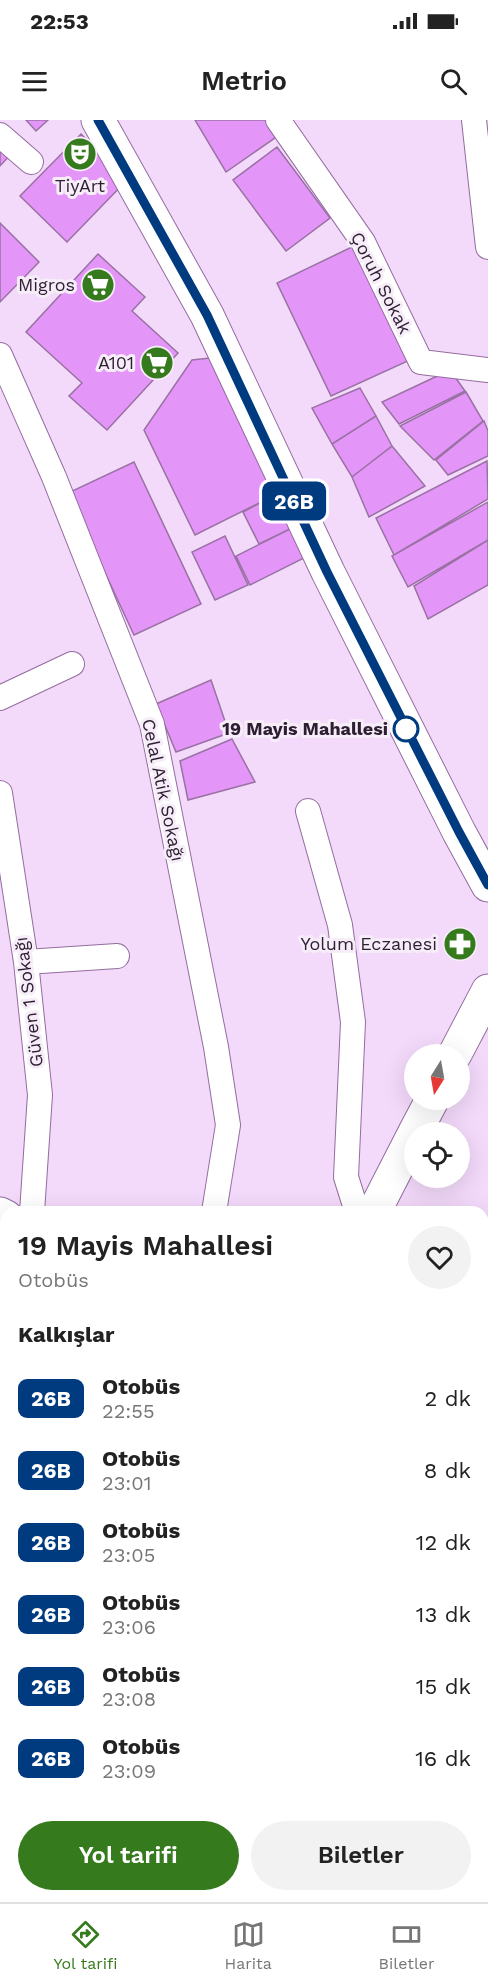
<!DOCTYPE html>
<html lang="tr">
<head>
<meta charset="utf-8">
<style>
	body { margin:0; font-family:"Work Sans",sans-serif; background:#f2f2f2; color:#222; height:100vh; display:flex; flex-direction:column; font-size:22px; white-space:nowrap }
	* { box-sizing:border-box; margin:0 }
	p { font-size:20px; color:#767676 }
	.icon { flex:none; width:33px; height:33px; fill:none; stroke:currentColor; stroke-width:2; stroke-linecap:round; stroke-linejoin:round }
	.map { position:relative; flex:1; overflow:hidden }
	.panel { position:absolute; left:0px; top:1086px; width:489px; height:696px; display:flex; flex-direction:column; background:#fff; border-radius:18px 18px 0 0; box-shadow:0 6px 24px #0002 }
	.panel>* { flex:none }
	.badge { padding:0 12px; border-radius:9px; font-size:21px; line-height:39px }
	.needle { width:39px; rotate:191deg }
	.fabs { position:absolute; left:404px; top:924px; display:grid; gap:12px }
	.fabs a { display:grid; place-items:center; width:66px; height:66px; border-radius:50%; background:#fff; box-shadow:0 6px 24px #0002; font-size:30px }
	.map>.badge { position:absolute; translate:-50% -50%; box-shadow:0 0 0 3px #fff }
	h2 { padding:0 18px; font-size:22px; line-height:54px }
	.round { display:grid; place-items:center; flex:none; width:63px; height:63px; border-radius:32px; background:#f2f2f2 }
	.headline { display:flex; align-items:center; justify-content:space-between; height:102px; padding:0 18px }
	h1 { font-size:28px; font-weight:600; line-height:45px }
	.action { display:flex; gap:12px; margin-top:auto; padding:12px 18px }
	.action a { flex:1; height:69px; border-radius:36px; background:#357a1c; color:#fff; font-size:24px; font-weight:600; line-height:69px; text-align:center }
	.action a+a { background:#f2f2f2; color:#222 }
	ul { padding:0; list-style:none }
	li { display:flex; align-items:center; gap:18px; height:72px; padding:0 18px }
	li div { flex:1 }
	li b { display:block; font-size:22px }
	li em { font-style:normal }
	li .badge { min-width:66px; font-weight:700; text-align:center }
	.status { display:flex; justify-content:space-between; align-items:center; height:42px; padding:0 30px; background:#fff; direction:ltr }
	.status svg { height:16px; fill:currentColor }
	header { display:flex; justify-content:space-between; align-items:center; height:78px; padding:0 18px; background:#fff; font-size:27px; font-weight:600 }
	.dock { display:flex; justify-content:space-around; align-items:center; height:84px; border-top:2px solid #e0e0e0; background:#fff; font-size:16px; color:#767676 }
	.dock a { display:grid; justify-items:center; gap:3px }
	.dock .on { color:#357a1c }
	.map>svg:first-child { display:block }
</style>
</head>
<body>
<div class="status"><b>22:53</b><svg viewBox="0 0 49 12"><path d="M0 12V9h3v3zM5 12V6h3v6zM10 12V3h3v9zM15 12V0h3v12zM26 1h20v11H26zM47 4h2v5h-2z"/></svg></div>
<header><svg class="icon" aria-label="menu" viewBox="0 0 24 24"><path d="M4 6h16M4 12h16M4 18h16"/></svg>Metrio<svg class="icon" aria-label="search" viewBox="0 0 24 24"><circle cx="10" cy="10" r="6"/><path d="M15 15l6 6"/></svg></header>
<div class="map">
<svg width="488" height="1782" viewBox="0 0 488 1782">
	<rect width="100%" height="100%" fill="#f3d9fa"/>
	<path fill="#e396f8" stroke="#9971a3" stroke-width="1.5" d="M26,0h22l-12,11z
		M195,0h77l10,13 -56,39z
		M81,14l46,46 -60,62 -47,-46z
		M0,23l11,11 -11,12z
		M277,27l53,71 -44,33 -53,-71z
		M0,103l39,39 -39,40z
		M356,125l54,115 -79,36 -54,-113z
		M98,134l47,43 -13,14 46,42 -71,77 -38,-34 13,-13 -56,-51z
		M210,238l67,136 -82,41 -51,-105 48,-70z
		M450,250l15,21 -66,33 -17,-22z
		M360,268l16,28 -44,28 -20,-36z
		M466,272l17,29 -49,39 -34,-34z
		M376,296l16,30 -40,31 -20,-33z
		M484,301l4,10v25l-40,19 -12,-15z
		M392,326l33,40 -56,31 -17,-40z
		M487,341l1,38 -94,56 -18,-37z
		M134,342l67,142 -67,31 -66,-142z
		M277,374l17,33 -35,17 -16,-32z
		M488,382v38l-80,47 -16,-31z
		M294,407l14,29 -58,29 -14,-29z
		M225,416l23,49 -33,15 -23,-48z
		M488,420v45l-60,34 -14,-33z
		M211,560l18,53 -53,19 -20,-48z
		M232,619l23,43 -67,18 -8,-39z
		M0,1148h6l-2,46 -4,-1z
		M0,1222l6,5v9l-6,7z"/>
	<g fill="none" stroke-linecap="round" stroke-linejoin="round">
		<defs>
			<path id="lane" d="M0,1717l6,-3
				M25,1782l1,-6"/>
			<path id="street" d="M278,0l85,122 58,120 67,8
				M474,0l14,127
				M0,15l31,27
				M0,235l54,122 98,247 64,323 12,78 -14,87
				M0,578l72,-34
				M0,673l26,169 14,133 -8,117
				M308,691l32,114 13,97 -7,155 11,35
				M26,842l91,-6
				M483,1263l5,5
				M0,1350l6,-18
				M483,1502l5,-3
				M0,1602l6,5
				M483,1654l5,5
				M416,1776l8,6"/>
			<path id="secondary" d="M98,0l109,195 121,257 131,260 29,53
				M455,934l33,-63
				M415,1012l17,-32
				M374,1092l40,-78
				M0,1094l6,3"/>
		</defs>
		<use href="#lane" stroke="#946d9f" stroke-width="14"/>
		<use href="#street" stroke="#946d9f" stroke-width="26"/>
		<use href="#secondary" stroke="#946d9f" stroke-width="35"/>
		<use href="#lane" stroke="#fff" stroke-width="12"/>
		<use href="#street" stroke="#fff" stroke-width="24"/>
		<use href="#secondary" stroke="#fff" stroke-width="33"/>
	</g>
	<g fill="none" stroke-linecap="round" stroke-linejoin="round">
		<defs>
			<path id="line" d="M98,0l109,195 120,257 132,260 29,53"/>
		</defs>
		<use href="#line" stroke="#fff" stroke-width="14"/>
		<use href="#line" stroke="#003b80" stroke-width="9"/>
	</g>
	<defs>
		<symbol id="theatre-disc" viewBox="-11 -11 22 22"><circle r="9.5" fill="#357a1c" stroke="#f6edf8"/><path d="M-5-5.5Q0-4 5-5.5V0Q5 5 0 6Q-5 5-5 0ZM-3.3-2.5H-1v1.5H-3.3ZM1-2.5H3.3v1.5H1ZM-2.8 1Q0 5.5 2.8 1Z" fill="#fff"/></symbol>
		<symbol id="supermarket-disc" viewBox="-11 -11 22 22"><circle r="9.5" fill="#357a1c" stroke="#f6edf8"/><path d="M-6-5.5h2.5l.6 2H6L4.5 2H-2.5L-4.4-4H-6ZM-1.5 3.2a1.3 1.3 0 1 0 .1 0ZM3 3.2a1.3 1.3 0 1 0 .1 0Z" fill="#fff"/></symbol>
		<symbol id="pharmacy-disc" viewBox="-11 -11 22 22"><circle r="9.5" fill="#357a1c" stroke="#f6edf8"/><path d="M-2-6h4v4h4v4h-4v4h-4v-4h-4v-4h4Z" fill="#fff"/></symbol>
	</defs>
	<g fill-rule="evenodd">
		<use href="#theatre-disc" x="61" y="15" width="38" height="38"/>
		<use href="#supermarket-disc" x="79" y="146" width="38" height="38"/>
		<use href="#supermarket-disc" x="138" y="224" width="38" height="38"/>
		<use href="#pharmacy-disc" x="441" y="805" width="38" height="38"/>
	</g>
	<circle fill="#fff" stroke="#003b80" stroke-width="3" cx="406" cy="609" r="12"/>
	<g text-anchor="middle" stroke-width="6" stroke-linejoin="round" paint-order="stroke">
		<g font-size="18" fill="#2d1e32" stroke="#f6edf8" text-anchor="end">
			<text x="80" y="72" text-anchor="middle">TiyArt</text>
			<text x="75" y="171">Migros</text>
			<text x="134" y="249">A101</text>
			<text x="437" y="830">Yolum Eczanesi</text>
		</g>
		<g font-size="18" fill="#2d1e32" stroke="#f6edf8">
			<text transform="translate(381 163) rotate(63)" y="6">Çoruh Sokak</text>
			<text transform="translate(163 670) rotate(78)" y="6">Celal Atik Sokağı</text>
			<text transform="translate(29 882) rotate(-97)" y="6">Güven 1 Sokağı</text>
		</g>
		<g font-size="18" font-weight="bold" fill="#2d1e32" stroke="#f6edf8" text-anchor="end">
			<text x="388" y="615">19 Mayis Mahallesi</text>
		</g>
	</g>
</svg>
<div class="fabs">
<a><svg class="needle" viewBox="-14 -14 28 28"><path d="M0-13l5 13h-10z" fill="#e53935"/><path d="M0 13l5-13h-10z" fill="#767676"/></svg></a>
<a><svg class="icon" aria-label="locate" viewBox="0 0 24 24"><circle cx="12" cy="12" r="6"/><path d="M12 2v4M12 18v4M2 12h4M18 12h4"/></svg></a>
</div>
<b class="badge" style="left:294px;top:381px;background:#003b80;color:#fff">26B</b>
<section class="panel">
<div class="headline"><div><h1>19 Mayis Mahallesi</h1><p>Otobüs</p></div><a class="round"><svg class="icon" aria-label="heart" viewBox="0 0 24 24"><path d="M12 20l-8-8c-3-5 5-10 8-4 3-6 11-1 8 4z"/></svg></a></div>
<h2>Kalkışlar</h2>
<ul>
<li><span class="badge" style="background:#003b80;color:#fff">26B</span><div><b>Otobüs</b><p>22:55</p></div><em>2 dk</em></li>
<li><span class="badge" style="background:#003b80;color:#fff">26B</span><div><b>Otobüs</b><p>23:01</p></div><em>8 dk</em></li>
<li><span class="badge" style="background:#003b80;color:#fff">26B</span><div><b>Otobüs</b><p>23:05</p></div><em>12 dk</em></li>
<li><span class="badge" style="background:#003b80;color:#fff">26B</span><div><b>Otobüs</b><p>23:06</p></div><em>13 dk</em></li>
<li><span class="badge" style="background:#003b80;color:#fff">26B</span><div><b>Otobüs</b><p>23:08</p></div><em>15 dk</em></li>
<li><span class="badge" style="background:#003b80;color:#fff">26B</span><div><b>Otobüs</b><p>23:09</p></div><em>16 dk</em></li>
</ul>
<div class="action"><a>Yol tarifi</a><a>Biletler</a></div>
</section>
</div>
<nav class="dock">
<a class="on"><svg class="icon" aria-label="directions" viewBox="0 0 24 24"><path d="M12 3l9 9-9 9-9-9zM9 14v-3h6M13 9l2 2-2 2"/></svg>Yol tarifi</a>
<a><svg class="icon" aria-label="map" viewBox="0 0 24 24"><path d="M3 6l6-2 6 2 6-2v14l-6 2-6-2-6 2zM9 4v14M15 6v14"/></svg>Harita</a>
<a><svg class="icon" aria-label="tickets" viewBox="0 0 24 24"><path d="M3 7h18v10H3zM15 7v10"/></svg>Biletler</a>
</nav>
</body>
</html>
